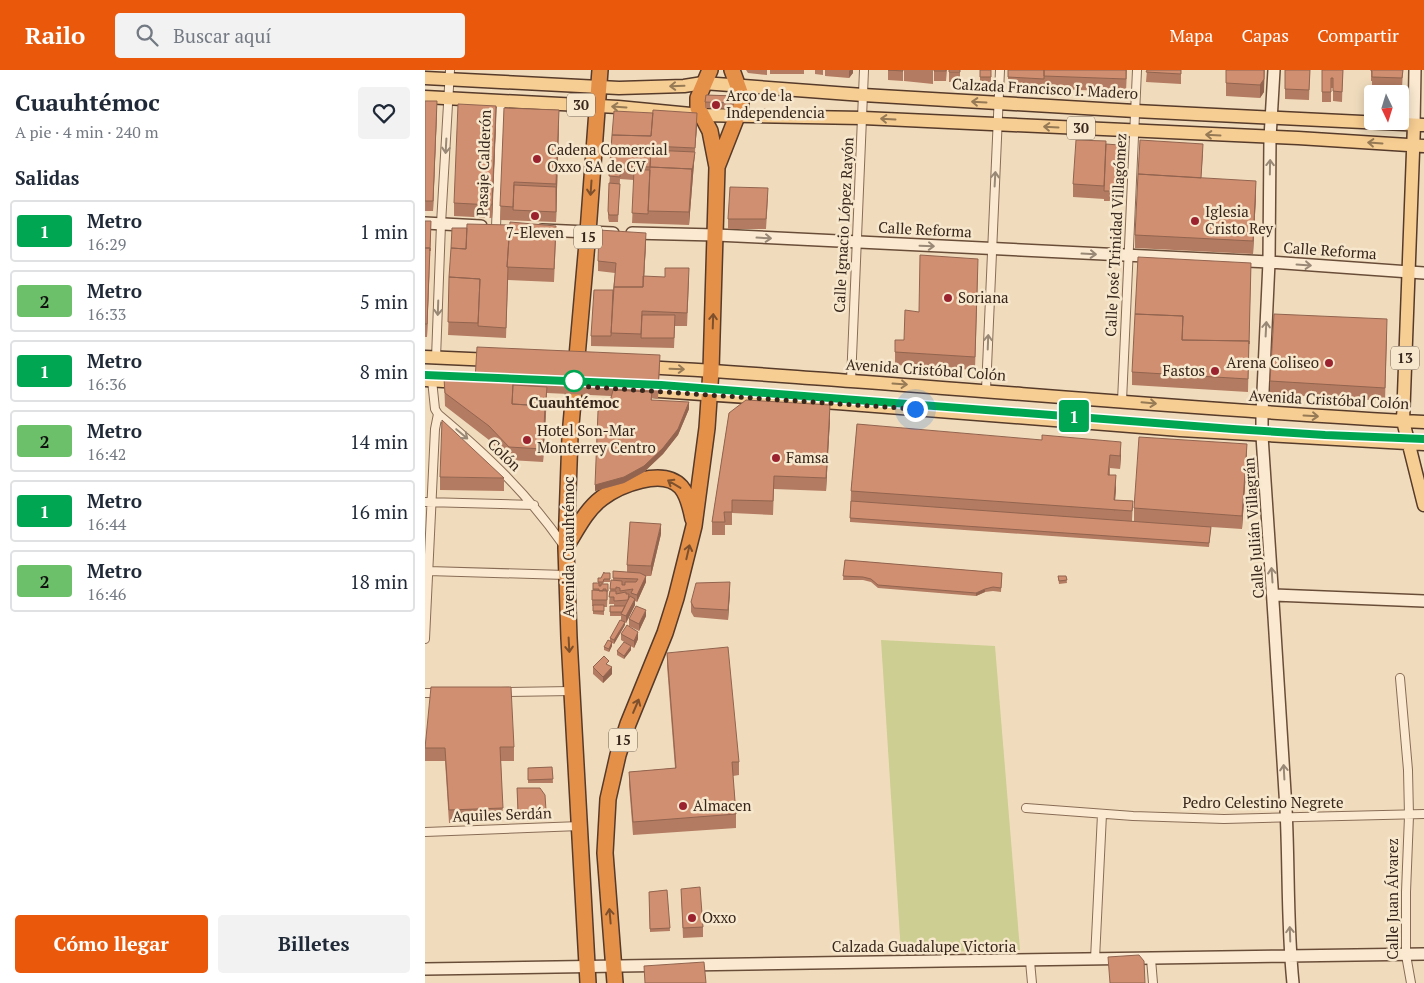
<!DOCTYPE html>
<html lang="es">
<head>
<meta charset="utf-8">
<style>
	body { margin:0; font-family:"PT Serif",serif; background:#f2f2f3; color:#1f2937; height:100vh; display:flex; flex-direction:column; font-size:19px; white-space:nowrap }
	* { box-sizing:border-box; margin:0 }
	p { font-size:16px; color:#747a83 }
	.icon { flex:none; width:28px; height:28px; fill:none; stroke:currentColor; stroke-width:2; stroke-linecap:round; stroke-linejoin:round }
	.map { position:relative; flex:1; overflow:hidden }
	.sheet { display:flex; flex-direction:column; background:#fff; width:425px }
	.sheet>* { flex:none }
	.badge { padding:0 10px; border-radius:4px; font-size:18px; line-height:32px }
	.needle { width:32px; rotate:176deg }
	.tools { position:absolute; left:939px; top:15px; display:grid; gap:10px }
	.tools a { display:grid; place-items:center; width:45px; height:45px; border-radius:5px; background:#fff; box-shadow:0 2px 12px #0003; font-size:25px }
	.you { position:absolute; width:25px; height:25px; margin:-12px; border:4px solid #fff; border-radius:50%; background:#1a73e8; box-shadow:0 0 0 8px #1a73e833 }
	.map>.badge { position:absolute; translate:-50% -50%; box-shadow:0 0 0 2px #fff }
	h2 { padding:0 15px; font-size:19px; line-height:45px }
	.round { display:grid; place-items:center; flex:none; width:52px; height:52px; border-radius:5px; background:#f2f2f3 }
	.headline { display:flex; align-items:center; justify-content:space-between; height:85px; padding:0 15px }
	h1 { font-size:24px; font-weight:700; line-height:38px }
	.cta { display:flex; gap:10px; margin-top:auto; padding:10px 15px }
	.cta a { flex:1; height:58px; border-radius:5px; background:#ea580c; color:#fff; font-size:20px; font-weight:700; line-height:58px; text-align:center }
	.cta a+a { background:#f2f2f3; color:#1f2937 }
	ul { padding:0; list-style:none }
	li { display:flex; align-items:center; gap:15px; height:62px; margin:0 10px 8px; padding:0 5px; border:2px solid #e0e1e3; border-radius:5px }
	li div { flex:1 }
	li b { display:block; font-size:19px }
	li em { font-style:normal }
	li .badge { min-width:55px; font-weight:700; text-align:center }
	header { display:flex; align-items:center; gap:30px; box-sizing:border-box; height:70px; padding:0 25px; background:#ea580c; color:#fff }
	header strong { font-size:24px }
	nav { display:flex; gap:28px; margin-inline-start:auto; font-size:18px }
	.search { width:350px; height:45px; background:#f2f2f3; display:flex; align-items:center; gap:12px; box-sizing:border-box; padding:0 18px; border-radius:5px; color:#747a83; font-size:19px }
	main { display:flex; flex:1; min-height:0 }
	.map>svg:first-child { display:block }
</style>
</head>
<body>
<header>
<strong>Railo</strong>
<div class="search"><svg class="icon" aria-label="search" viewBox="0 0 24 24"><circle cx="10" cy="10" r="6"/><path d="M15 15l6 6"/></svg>Buscar aquí</div>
<nav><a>Mapa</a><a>Capas</a><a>Compartir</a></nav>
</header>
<main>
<section class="sheet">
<div class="headline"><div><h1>Cuauhtémoc</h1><p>A pie · 4 min · 240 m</p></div><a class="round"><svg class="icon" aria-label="heart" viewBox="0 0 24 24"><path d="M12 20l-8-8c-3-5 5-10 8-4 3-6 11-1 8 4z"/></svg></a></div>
<h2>Salidas</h2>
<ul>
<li><span class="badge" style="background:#00a651;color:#fff">1</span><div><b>Metro</b><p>16:29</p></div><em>1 min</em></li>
<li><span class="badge" style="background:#6bc069;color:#111">2</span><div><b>Metro</b><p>16:33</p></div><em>5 min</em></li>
<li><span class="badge" style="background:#00a651;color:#fff">1</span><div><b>Metro</b><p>16:36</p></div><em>8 min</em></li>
<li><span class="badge" style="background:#6bc069;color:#111">2</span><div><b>Metro</b><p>16:42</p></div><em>14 min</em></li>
<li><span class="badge" style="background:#00a651;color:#fff">1</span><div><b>Metro</b><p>16:44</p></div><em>16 min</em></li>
<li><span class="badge" style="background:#6bc069;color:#111">2</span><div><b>Metro</b><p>16:46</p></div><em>18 min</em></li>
</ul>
<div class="cta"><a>Cómo llegar</a><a>Billetes</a></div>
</section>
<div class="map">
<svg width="999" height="913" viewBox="0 0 999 913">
	<rect width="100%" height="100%" fill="#f0dcbd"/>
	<path fill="#cdce91" d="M456,570l114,6 25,304 -119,3z"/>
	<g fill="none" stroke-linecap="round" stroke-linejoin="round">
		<defs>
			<path id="street" d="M71,157l5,-127
				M11,288l5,-134 9,-154
				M7,310l3,29 3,5c49,41 89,79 126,132
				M426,311l13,-311
				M561,320l14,-320
				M697,331l15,-331
				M0,432l109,3
				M3,501l138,4
				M0,569l10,-210 3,-15
				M975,608l8,92 1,46 -3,76v63l5,28
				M76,622l71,-1
				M0,623h15
				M601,738l107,8 91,3 200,-5
				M0,762l155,-6
				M670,889l7,-145
				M726,889l2,24
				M605,891l2,22"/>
			<path id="secondary" d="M849,0l-4,68 -1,124 -7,151v23c8,124 17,249 24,373 3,58 1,116 7,174
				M989,55l1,-55
				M0,153l56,3
				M117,160l71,3
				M207,163l84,2 553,27 155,11
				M849,525l150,6
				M0,899c333,-8 666,-8 999,-15"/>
			<path id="primary" d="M0,8l194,10 65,-2 19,-3 160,12 272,16 289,14
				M0,27l193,10 83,8 162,3 435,20 126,8
				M989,55l-11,296 21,84
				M0,287l67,3
				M217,297c70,3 139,9 209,14 191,14 382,31 573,41
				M0,310l36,2
				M218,320l194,13 343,27 244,14"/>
			<path id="highway" d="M292,97l24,-61v-11l-9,-25
				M142,475c10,-16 19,-35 35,-47 17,-13 61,-31 79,-11 7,8 10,22 12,32
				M163,913l-19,-345 -3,-90 4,-112 18,-204 12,-162
				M190,913l-10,-130 3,-54 10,-44 10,-31 37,-91 11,-35 18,-72 13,-98 4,-58 6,-203 -7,-36 -12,-23v-10l12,-28"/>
		</defs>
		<use href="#street" stroke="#896c56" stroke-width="10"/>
		<use href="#secondary" stroke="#6a4d39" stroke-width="14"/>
		<use href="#primary" stroke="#563a2a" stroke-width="15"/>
		<use href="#highway" stroke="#563a2a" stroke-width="18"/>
		<use href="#street" stroke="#fbead1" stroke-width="8"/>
		<use href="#secondary" stroke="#fbead1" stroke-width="11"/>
		<use href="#primary" stroke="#f6cd92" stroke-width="12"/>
		<use href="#highway" stroke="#e59048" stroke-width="15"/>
		<defs>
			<path id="rail" d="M0,304l65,3
				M220,314l588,45 191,10"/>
		</defs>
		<use href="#rail" stroke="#37261b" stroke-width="5"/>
		<use href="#rail" stroke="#f7e7cd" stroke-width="3" stroke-dasharray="9" stroke-linecap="butt"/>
	</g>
	<path fill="#b37b61" d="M321,0h21v5l-19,-2z
		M345,0h34v4h-34z
		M390,0h8v5l-8,-1z
		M400,0h28v3l-4,5 -24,-2z
		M463,0h15v11l-15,-1z
		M479,0h29v14l-29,-3z
		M509,0h13l-1,11h-12z
		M524,0h11v12h-11z
		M555,0h11v14l-11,-1z
		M583,0h119l-1,22 -118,-5z
		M722,0h34v14l-35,-2z
		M801,0h39l-1,22 -4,6 -34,-2z
		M860,0h25l-1,30 -24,-1z
		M897,0h21l-1,32 -9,-1v-13h-2v14h-9z
		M946,0h32l-1,18 -30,-1v-6h-1z
		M281,25l28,1 -1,13 -28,-1z
		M0,31l12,10 -4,100h-8z
		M79,38l55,15 -3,99 -56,-2z
		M71,50l-4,98 -38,-2v-13z
		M272,56l-8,99 -57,-2 2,-43 -14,-1 -2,43h-9l-1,-4v-7l4,-76z
		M681,74l16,13 -2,44h-16v-2l-31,-2v-13z
		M778,84l-2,24 55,17 -3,59 -118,-6v-13z
		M343,128l-2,31h-38v-10z
		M0,151h6l-4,116h-2z
		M131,169l-2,43 -46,-2 -2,58 -58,-3 3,-87z
		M221,173l-2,33 45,5 -2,45h-12l-1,22 -83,-2v-10l22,-46 2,-17 -17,-2v-10z
		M826,193l-3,129 -116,-7v-13z
		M553,202l-3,98 -80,-5v-25h9l15,-28z
		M962,262l-2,69 -115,-7v-13z
		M235,295l-2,34 -6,-1v2l37,9 -11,26 -15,19 -19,18 -20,11 -29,8 16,-95 -64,-3 -4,69 -34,-2 -20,-20 -44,-34 -1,-27 31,1z
		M304,343l101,6 -4,72 -52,-2 -1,26 -41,-2v12h-7v10h-13v-13z
		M432,354l264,31 -1,14 -10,-1v7l6,14 -1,11 18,1 -1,20h2v-13l113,-51 -5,72 -31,-2 -2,20 -359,-25 1,-31z
		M15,407l64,1v13l-64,-1z
		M236,464l-10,42h-5v6l-9,20 -2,-1v4l-9,18 -5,-3v-4h-11v-10h4v-2h-5l2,-24 2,1v-10l14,1v-7z
		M420,490l157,13 -1,19 -8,-1 -8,1 -9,4 -98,-8 -7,-6 -8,-2h-20z
		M179,503h6v9h-6l-1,2h5l-1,23h-3v8l-11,-1v-8h-1v-6l1,-10v-7h5v-5h3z
		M633,506h8l1,7 -8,1z
		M305,522l-2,28 -34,-3 -3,-5v-10z
		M221,546l-7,15 -10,-5v-7z
		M200,555l-11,19 -2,-1v3l-3,6 -5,-2v-3l6,-6v-3z
		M196,564l17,5 -4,9 -13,-8z
		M206,580l-7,9 -7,-4v-4z
		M242,583l72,109v13l-6,1 3,38v14l-103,7 -4,-50v-13l46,-4 -8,-102z
		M184,595l3,9 -9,9 -10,-9v-7z
		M0,675l89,2v14h-13l2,60 -54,2 -4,-62h-20z
		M127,697l1,16h-25v-15z
		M92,718l29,22v10l-28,1z
		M256,819l22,38v10l-20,1z
		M242,820l3,41 -20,1 -1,-40z"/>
	<path fill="#92644f" d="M425,0h3v3l-4,5v-7z
		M839,0v22l-4,6v-13z
		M12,31v10l-4,100v-10z
		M71,36v14l-4,98v-13z
		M134,40v13l-3,99v-38z
		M272,43v13l-8,99v-13l3,-43 3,-17z
		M831,111v14l-3,59v-13z
		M6,161l-4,106v-13z
		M221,163v10l-3,57v-9z
		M122,317v10l-4,65v-13z
		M264,332v7l-11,26 -15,19 -19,18 -20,11 -29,8v-6z
		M405,335v14l-4,72v-13z
		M696,372v13l-1,14v-13z
		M822,374v13l-5,72v-13z
		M691,405v14l-2,24v-13z
		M236,454v10l-10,42v-10z
		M221,506v6l-9,20v-7z
		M305,512v10l-2,28v-10z
		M560,519v3l-9,4v-3z
		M210,529v6l-9,18v-7z
		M221,540v6l-7,15v-7z
		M200,552v3l-11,19v-4z
		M213,562v7l-4,9v-7z
		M187,572v4l-3,6v-3z
		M206,576v4l-7,9v-3z
		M187,597v7l-9,9v-6z"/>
	<path fill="#d08f71" stroke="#92644f" d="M463,0h15v1z
		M509,0h12v1h-12z
		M524,0h11v2h-11z
		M555,0h11v7h-11z
		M583,0h36v9l-36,-2z
		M619,0h82v9l-82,-3z
		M722,0h34v4l-35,-2z
		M801,0h38v9l-4,6 -34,-2z
		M860,0h25l-1,20 -24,-1z
		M897,0h21l-1,22 -9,-1v-13h-2v14h-9z
		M946,0h32l-1,8 -30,-1v-6h-1z
		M281,25l28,1 -1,7 -28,-1z
		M0,31h12l-4,100h-8z
		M33,34l38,2 -4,99 -38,-2z
		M79,38l55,2 -3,74 -42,-2 -1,25 -13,-1z
		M228,40l44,3 -2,35 -44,-2 -1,21 -30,-1v11l-11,-1 3,-41 39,1z
		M189,41l39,2 -2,23 -39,-1z
		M651,70l30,1 -2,45 -31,-2z
		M715,70l63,4 -2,34 -63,-4z
		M681,74l13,1 3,2 -2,44h-16z
		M226,80l44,2 -3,20v-3l-42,-2z
		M225,97l42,2 -3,43 -41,-1z
		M209,100h16l-2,44 -16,-1z
		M713,104l118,7 -3,60 -118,-6z
		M184,113l11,1 -2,31h-9l-1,-4z
		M89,115l42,2v25l-43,-2z
		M305,117l38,1 -2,31h-38z
		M0,151h6l-1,30v-3h-5z
		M85,152l46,4 -2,43 -47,-2z
		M42,154l43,1 -3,42h1l-2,61 -28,-2 2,-47 -31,-2 2,-29 15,1z
		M27,158h15l-1,21 -15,-1z
		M174,160l47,3 -3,54h-29l2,-24 -18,-2z
		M0,178h5l-3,76h-2z
		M495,185l58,4 -3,98 -80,-5v-12h9l1,-30 14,2z
		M713,187l113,6 -2,81v-3l-67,-1 1,-24 -48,-2z
		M240,198h24l-2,45 -45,-2 -1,23 -30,-1 3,-46h29v-11l22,1z
		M24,207l31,2 -2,44 -30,-1z
		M169,220h19l-2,46h-20z
		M710,244l48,2 -1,24 67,1 -1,38 -116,-7z
		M849,244l113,5 -2,69 -115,-7z
		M217,245h33l-1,23h-33z
		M52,277l183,8 -2,34 -183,-9z
		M19,309l69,3 -1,22 33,2 -2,43 -34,-2 -20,-21 -44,-33z
		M88,315l34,2 -2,23v-4l-33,-2z
		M188,320l39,2 -1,8 38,2 -11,27 -15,19 -19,18 -20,11 -29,8 3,-74 11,-5z
		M321,330l84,5 -4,73 -52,-2 -1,25 -41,-1v12h-8l1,10h-13l17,-109z
		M17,350l62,58 -64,-1z
		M432,354l185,16v-5l79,7 -1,14 -10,-1 -2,20h8l-2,25 19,1 -1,10 -281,-20z
		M714,367l108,7 -5,72 -108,-8z
		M426,431l360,26 -2,16 -359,-25z
		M205,452l31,2 -10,42 -24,-1z
		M420,490l157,13 -1,15 -8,-1 -8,2 -9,4 -98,-8 -7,-6 -8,-2 -20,-1z
		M188,501l27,2 6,3 -9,19 -6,-2 2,-4 -13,2v-3l-4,-1v2h-6l1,-9 11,1v4h3v-3h11l2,-3 -25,-1z
		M179,502v1h6v6h-6l-1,3h-5v-4h3z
		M633,506h8l1,4 -8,1z
		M305,512l-2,28 -34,-2 -3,-6 5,-19z
		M168,513h6v3h2v-2h7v7h-2v-2h-3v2h-4v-2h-6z
		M167,520l15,1v9h-15z
		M185,521h6v3l10,-2v2h3l-1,6 -14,1v-4h-5z
		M205,526l5,3 -9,17 -5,-2z
		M168,535h11v6h-11z
		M185,536h15l-3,6h-12z
		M211,536l10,4 -7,14 -10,-5z
		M195,550l5,2 -11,18 -4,-2z
		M202,555l11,7 -4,9 -13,-7z
		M183,570l4,2 -3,7 -5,-2z
		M199,572l7,4 -7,10 -7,-5z
		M303,577l11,115h-7l4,52 -103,8 -4,-50 47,-4 -9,-115z
		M179,586l5,5 -3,3 6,3 -9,10 -10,-10z
		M6,617h80l3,60h-14l3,61 -54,2 -4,-62h-20z
		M127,697l1,12 -25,1v-12z
		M92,718h23l5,7 1,15 -28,1z
		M275,817l3,40 -20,1 -2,-39z
		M242,820l3,38 -20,1 -1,-37z
		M714,885l5,6 1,22h-35l-2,-26z
		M279,892l2,21h-61l-1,-17z"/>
	<defs><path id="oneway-shaft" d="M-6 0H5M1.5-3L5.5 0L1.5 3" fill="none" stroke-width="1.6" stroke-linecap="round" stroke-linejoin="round" transform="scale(1.25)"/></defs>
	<g stroke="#967a56">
		<use href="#oneway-shaft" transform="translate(252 16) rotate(178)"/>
		<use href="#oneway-shaft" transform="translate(554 32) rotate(-177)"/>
		<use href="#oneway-shaft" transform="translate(194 37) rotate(-176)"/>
		<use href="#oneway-shaft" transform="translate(463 49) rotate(-177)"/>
		<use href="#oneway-shaft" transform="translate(626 57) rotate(-177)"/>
		<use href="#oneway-shaft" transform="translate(788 65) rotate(-177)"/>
		<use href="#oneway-shaft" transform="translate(950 73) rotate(-176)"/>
		<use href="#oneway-shaft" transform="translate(252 299) rotate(2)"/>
		<use href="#oneway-shaft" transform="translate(475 314) rotate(4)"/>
		<use href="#oneway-shaft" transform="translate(724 333) rotate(5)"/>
		<use href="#oneway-shaft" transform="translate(886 346) rotate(3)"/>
	</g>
	<g stroke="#998876">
		<use href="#oneway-shaft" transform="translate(21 76) rotate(93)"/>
		<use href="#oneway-shaft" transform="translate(845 97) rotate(-89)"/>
		<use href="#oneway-shaft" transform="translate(570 109) rotate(-87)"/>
		<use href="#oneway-shaft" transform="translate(339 168) rotate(3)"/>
		<use href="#oneway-shaft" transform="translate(502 176) rotate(2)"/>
		<use href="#oneway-shaft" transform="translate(664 184) rotate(3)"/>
		<use href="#oneway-shaft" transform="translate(879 195) rotate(4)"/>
		<use href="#oneway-shaft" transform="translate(13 238) rotate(92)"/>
		<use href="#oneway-shaft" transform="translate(841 259) rotate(-87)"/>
		<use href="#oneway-shaft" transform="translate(563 272) rotate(-88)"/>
		<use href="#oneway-shaft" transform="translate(37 364) rotate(40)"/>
		<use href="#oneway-shaft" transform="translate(847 505) rotate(-94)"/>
		<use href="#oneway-shaft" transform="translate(859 702) rotate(-93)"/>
		<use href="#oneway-shaft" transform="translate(865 864) rotate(-92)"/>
	</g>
	<g stroke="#7d502d">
		<use href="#oneway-shaft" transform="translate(166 118) rotate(94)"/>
		<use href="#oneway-shaft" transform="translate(288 251) rotate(-88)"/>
		<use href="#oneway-shaft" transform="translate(249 414) rotate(-149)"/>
		<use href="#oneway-shaft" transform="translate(263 482) rotate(-77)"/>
		<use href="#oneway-shaft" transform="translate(144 575) rotate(87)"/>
		<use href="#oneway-shaft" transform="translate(211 636) rotate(-67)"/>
		<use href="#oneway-shaft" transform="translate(185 846) rotate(-95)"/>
	</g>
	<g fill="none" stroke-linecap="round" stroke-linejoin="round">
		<defs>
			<path id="line" d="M0,305l236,10 572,44 92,6 99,4"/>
		</defs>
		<use href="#line" stroke="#fff" stroke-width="11"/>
		<use href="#line" stroke="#00a651" stroke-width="8"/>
		<path stroke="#37261b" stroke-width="5" stroke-dasharray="0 9" d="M149,311l2,5 339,23"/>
	</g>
	<g fill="#9b222f" stroke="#f7e7cd" stroke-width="2">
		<circle cx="291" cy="35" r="5"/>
		<circle cx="112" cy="89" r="5"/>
		<circle cx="110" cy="146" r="5"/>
		<circle cx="770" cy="151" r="5"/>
		<circle cx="523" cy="228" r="5"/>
		<circle cx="904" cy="293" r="5"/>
		<circle cx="790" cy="301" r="5"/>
		<circle cx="102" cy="370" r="5"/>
		<circle cx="351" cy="388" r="5"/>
		<circle cx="258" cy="736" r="5"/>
		<circle cx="267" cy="848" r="5"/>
	</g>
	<circle fill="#fff" stroke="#00a651" stroke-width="2.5" cx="149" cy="311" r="10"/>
	<g text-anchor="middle" stroke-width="5" stroke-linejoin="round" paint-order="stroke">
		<g fill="#f7e7cd" stroke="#716050" stroke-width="1">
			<rect x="142" y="23.5" width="28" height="23" rx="4"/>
			<rect x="642" y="46.5" width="28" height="23" rx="4"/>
			<rect x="149" y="155.5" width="28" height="23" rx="4"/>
			<rect x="966" y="276.5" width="28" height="23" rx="4"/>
			<rect x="184" y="658.5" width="28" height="23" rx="4"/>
		</g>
		<g font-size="14" font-weight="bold" fill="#37261b">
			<text x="156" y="40">30</text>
			<text x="656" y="63">30</text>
			<text x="163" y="172">15</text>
			<text x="980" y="293">13</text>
			<text x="198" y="675">15</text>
		</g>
		<g font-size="15" fill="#37261b" stroke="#f7e7cd">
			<text transform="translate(620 19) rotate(3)" y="5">Calzada Francisco I. Madero</text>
			<text transform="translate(59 93) rotate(-88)" y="5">Pasaje Calderón</text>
			<text transform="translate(419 155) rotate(-87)" y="5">Calle Ignacio López Rayón</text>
			<text transform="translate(500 160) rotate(3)" y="5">Calle Reforma</text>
			<text transform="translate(691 165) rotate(-87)" y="5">Calle José Trinidad Villagómez</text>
			<text transform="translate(905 181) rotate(4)" y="5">Calle Reforma</text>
			<text transform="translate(501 300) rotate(4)" y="5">Avenida Cristóbal Colón</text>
			<text transform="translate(904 330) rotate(3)" y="5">Avenida Cristóbal Colón</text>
			<text transform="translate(79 385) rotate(44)" y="5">Colón</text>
			<text transform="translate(829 458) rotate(-94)" y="5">Calle Julián Villagrán</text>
			<text transform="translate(144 477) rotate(-90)" y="5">Avenida Cuauhtémoc</text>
			<text x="838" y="738">Pedro Celestino Negrete</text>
			<text transform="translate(77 745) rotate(-2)" y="5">Aquiles Serdán</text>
			<text transform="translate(968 829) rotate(-90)" y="5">Calle Juan Álvarez</text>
			<text x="499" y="882">Calzada Guadalupe Victoria</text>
		</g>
		<g font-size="15" fill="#37261b" stroke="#f7e7cd" text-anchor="start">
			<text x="301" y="31">Arco de la<tspan x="301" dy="17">Independencia</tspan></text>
			<text x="122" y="85">Cadena Comercial<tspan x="122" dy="17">Oxxo SA de CV</tspan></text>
			<text x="780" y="147">Iglesia<tspan x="780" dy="17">Cristo Rey</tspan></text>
			<text x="110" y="168" text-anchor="middle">7-Eleven</text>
			<text x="533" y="233">Soriana</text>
			<text x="894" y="298" text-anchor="end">Arena Coliseo</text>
			<text x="780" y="306" text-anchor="end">Fastos</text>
			<text x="112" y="366">Hotel Son-Mar<tspan x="112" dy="17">Monterrey Centro</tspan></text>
			<text x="361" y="393">Famsa</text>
			<text x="268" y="741">Almacen</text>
			<text x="277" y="853">Oxxo</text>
		</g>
		<g font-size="15" font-weight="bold" fill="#37261b" stroke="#f7e7cd">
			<text x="149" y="338">Cuauhtémoc</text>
		</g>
	</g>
</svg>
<div class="tools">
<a><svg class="needle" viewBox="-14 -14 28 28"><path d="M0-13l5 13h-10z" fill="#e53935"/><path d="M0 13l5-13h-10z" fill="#747a83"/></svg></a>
</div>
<div class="you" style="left:490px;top:339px"></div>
<b class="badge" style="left:649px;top:346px;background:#00a651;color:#fff">1</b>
</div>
</main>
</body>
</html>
